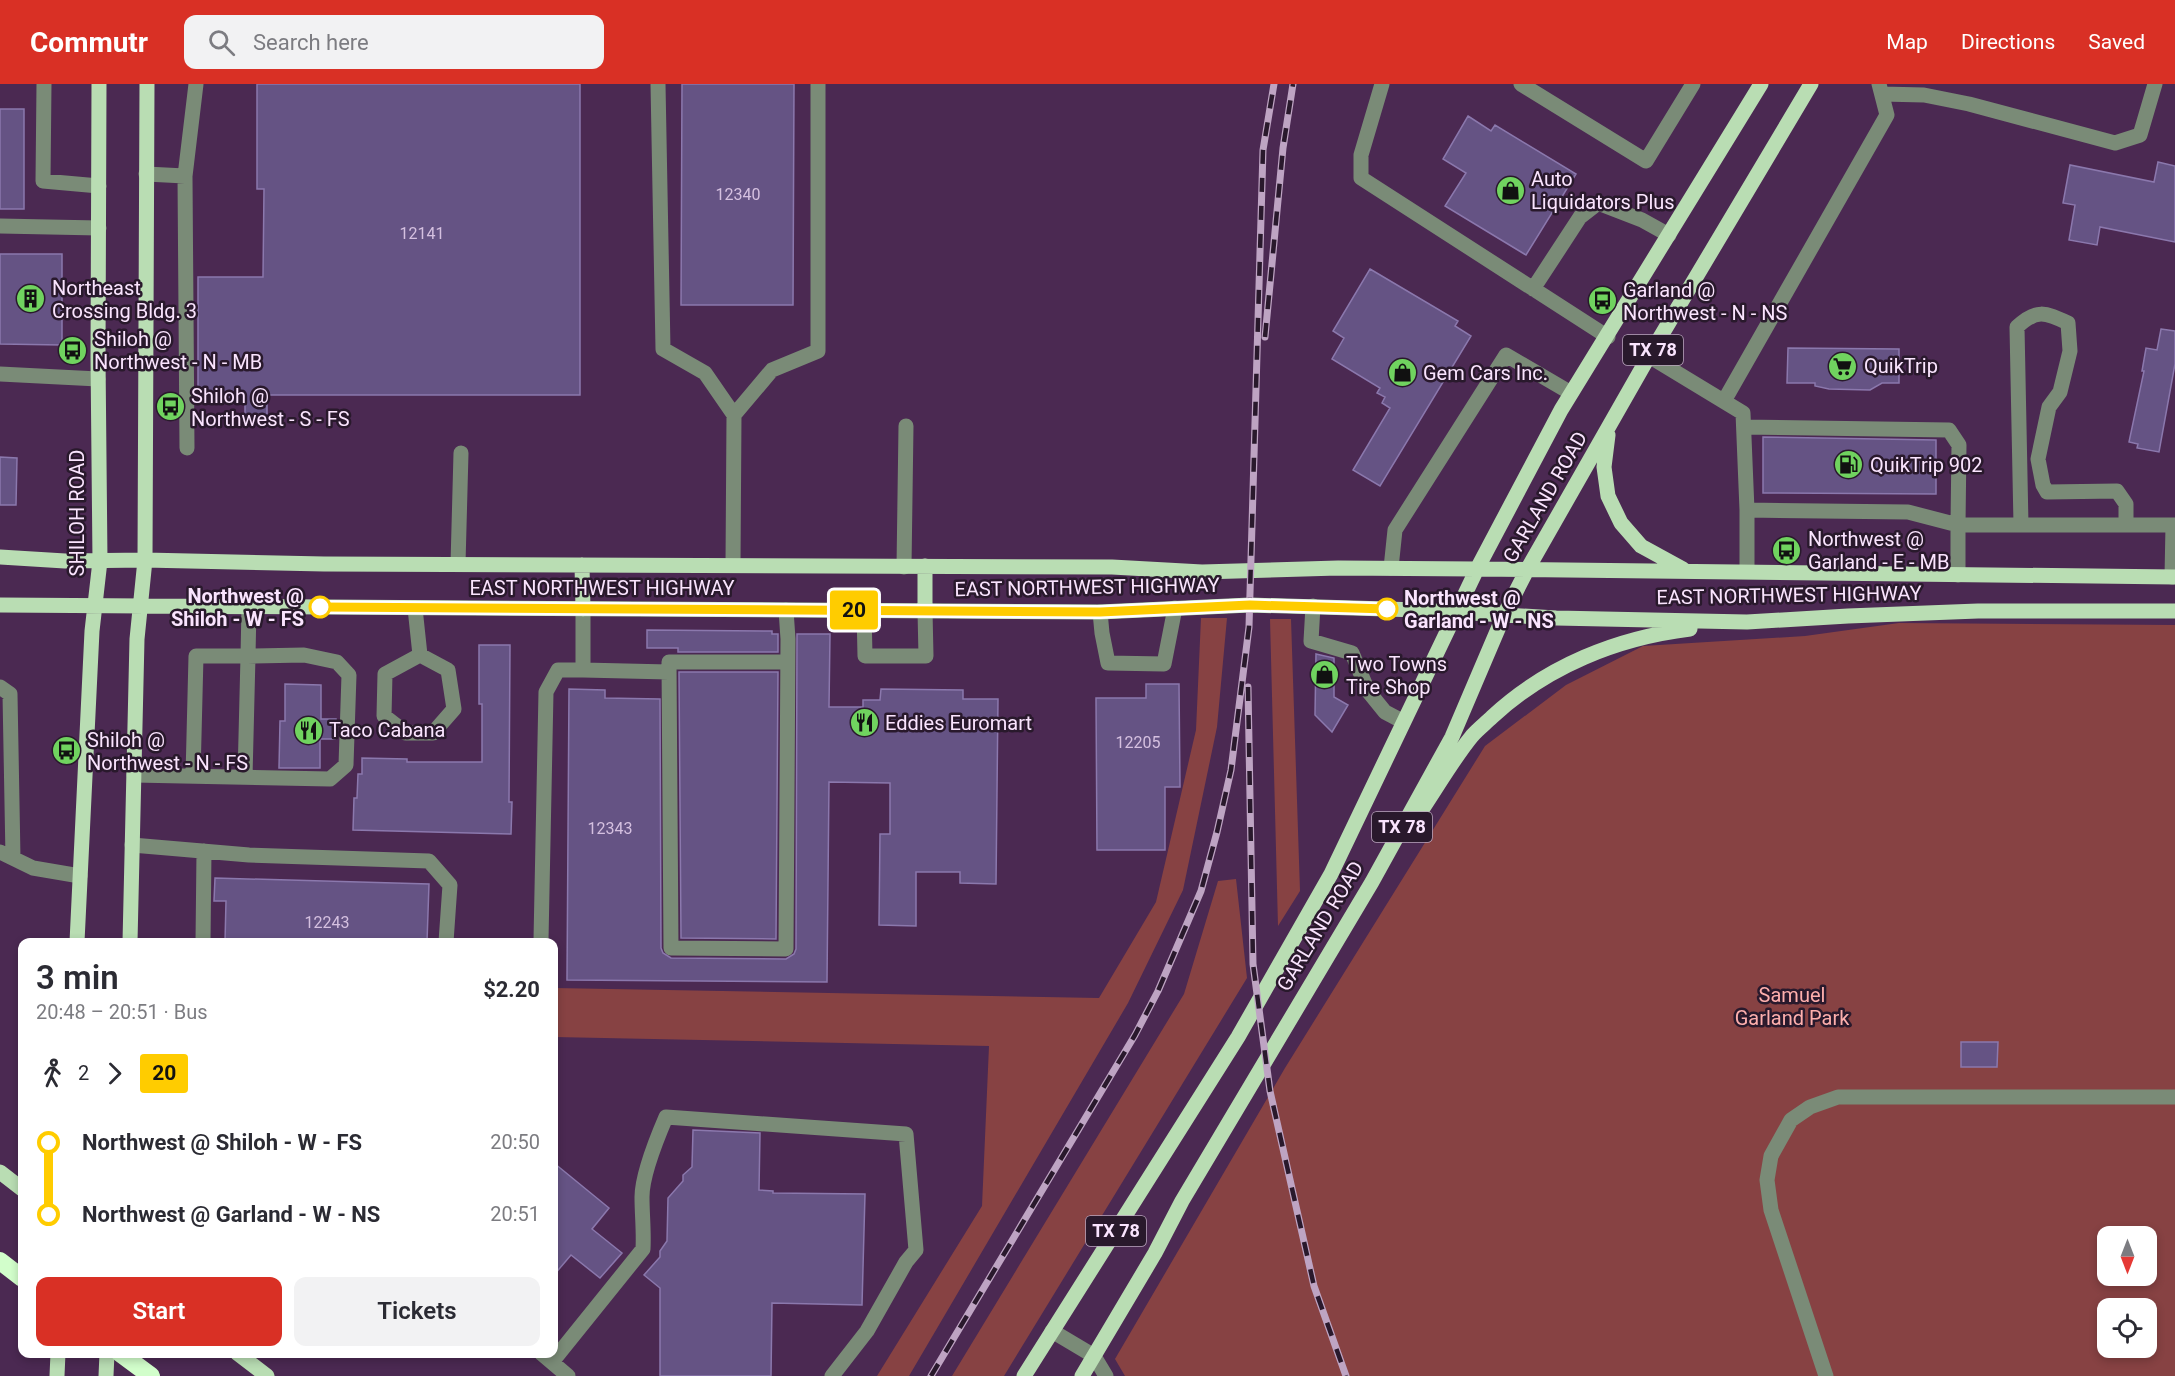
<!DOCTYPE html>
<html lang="en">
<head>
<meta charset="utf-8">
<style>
	body { margin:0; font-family:Roboto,sans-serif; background:#f2f2f3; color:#2b2b33; height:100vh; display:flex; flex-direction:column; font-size:22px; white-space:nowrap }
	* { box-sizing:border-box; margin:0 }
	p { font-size:20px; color:#7c7c81 }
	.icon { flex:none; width:33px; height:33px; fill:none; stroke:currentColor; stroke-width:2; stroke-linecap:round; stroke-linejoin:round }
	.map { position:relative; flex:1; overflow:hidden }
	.side { position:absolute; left:18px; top:854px; width:540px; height:420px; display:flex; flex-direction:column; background:#fff; border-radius:12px; box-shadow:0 3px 9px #0003 }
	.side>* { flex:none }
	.badge { padding:0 12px; border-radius:4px; font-size:21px; line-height:39px }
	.needle { width:39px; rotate:180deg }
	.controls { position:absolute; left:2097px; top:1142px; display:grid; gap:12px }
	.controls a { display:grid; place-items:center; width:60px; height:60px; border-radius:12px; background:#fff; box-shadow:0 3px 9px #0003; font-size:30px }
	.map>.badge { position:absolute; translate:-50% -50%; box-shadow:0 0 0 3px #fff }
	.legs { display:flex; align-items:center; gap:9px; height:66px; padding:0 18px; font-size:20px }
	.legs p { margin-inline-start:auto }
	.head { display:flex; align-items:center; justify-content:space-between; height:102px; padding:0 18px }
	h1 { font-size:33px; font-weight:600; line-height:45px }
	.button { display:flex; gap:12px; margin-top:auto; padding:12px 18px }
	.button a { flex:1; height:69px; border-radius:12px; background:#d93025; color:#fff; font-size:24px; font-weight:600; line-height:69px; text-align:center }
	.button a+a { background:#f2f2f3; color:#2b2b33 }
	ul { padding:0 18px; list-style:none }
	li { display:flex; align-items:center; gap:21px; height:72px; font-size:22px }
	li i { display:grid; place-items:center; width:9px; height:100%; margin:0 8px; background:currentColor }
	li i::after { content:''; width:15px; height:15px; margin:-8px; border:4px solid; border-radius:50%; background:#fff }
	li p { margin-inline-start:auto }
	li:first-child i { background:linear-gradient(#0000 50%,currentColor 0) }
	li:last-child i { background:linear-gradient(currentColor 50%,#0000 0) }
	header { display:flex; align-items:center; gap:36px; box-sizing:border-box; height:84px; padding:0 30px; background:#d93025; color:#fff }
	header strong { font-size:28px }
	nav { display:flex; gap:33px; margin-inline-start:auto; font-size:21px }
	.search { width:420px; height:54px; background:#f2f2f3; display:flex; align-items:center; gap:15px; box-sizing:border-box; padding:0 21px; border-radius:12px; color:#7c7c81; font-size:22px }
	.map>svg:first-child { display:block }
</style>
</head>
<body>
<header>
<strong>Commutr</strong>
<div class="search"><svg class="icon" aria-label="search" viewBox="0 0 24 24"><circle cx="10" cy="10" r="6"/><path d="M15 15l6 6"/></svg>Search here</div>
<nav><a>Map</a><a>Directions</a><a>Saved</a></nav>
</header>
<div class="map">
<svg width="2175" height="1292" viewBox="0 0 2175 1292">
	<rect width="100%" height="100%" fill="#4b2952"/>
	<path fill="#874243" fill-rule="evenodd" d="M1201,534h26l-10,109 -34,163 -55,113 -219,373h-32l105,-170 7,-160 -435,-9v-49l545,10 57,-96 40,-172z
		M1270,535h21l9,272 -22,35z
		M1899,539l276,2v751h-1050l-10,-17 170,-291 200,-322 81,-61 77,-39 162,-10zM2108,1152h38v39h-38zM2108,1224h38v39h-38z
		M1236,795l11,99 -243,398h-52l232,-382 34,-113z"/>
	<path fill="#655384" stroke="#8b78ad" stroke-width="1.5" d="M257,0h323v311h-313v22h-22v-20h-47v-120h65l1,-88h-7z
		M682,0h112l-1,221h-112z
		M0,25h24v100h-24z
		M1468,32l23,15 4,-6 81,49 -50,81 -81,-49 21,-33 -23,-14z
		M2158,78l17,4v76l-75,-15 -3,18 -28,-5 6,-35 -12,-2 7,-38 84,17z
		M0,170h62v91l-62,-1z
		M1370,185l88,52 -3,5 16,10 -91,150 -27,-16 37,-62 -8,-5 3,-6 -8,-4 3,-5 -48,-29 12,-21 -11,-7z
		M2161,245l14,2v33l-16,88 -22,-4 1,-4 -9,-2 15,-71h-2l4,-23 11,2z
		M1788,264l111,1v34h-17l-12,7 -41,-1 -14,-3v-3h-28z
		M1763,353l173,3v54l-173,-1z
		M0,373l17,1 -1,47h-16z
		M647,546l125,1v3h6v18h-100v-4h-31z
		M797,550h33l-1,73h34v-7h17l1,-11 82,1v9h35l-2,185 -36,-1v-11h-44v54l-37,-1 1,-91h10v-51l-61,-1 -2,200 -260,-2 2,-291 36,1v8l55,1 1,249 2,5 8,5 115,1 8,-5 2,-5z
		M479,561h31l-1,157h3l-1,32 -158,-4 1,-32h3l1,-24h4v-16l45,1v3h75v-58h-3z
		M1316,570l18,4v39l14,8 -16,27 -17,-17z
		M679,588h99l-2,267 -95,-1z
		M285,600l36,1v34h15l-1,20h-15v29h-41l1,-47h5z
		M1146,600h33l1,103h-15v63h-68l-1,-152h50z
		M215,794l214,6 -2,58h-202l1,-41h-12z
		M1961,958h37l-1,25h-36z
		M693,1046l67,3 -1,57 14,1v2l92,1 -3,111 -90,-2 -1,73h-111v-88l-16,-13 16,-18v-6l7,-10 1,-43 15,-17v-6l9,-8z
		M554,1079l55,45 -17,21 30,24 -22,25 -29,-23 -17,20z"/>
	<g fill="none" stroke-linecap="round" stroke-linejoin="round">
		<path stroke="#7a8b77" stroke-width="15" d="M44,0l-1,97 56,5
			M658,0l5,265 42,24 29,42 -1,150
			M1382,0l-21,71v23l247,159
			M1521,0l125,77 47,-77
			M1882,10l42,1 45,9 146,39 25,-8 15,-51
			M146,90l39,2 11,-92
			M185,92l2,272
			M0,142l99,2
			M1533,205l47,-72 18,-14 44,17 27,15
			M1649,272l94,57 4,97
			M0,290l98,5
			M1724,317l163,-286 -8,-31
			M734,331l38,-45 46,-19v-267
			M1744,343l205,3 10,15 -1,80 -50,-13 -161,-2v61
			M2021,441l-4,-198c19,-18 28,-15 51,-4l2,28 -10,41 -11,15 -11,52 5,26 4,7 70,-1 9,13v21
			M458,480l3,-111
			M904,483l2,-141
			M1391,484l4,-38 111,-175 65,38
			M1958,491v-50h217
			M2172,493l1,-52
			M1313,522l-2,35 41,12 16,38 17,21 17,9
			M415,524l5,47 28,15 6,39 -21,24h-27l-22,-17 1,-42 35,-19
			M583,525v61l86,2
			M786,526l2,29 -2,310 -115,-1 -2,-286h118
			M864,526l1,46h61l-1,-45
			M1100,528l2,21 6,30 56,1 11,-56
			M0,603l10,7 3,164
			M134,691l196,4 16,-14 3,-90 -12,-13 -33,-7 -56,1 1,-49
			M193,692l3,-120h52l-3,121
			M132,761l117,10 180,6 21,24 -4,57
			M0,768l33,16 47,8
			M541,856l5,-248 12,-22h25
			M203,858l1,-91
			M1052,1247l42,25 12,20
			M541,1269l27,23
			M552,1278l91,-113c1,-18 -1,-34 -1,-52 0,-22 15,-59 24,-80l240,17 10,116 -10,12 -39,69 -35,45
			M1826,1292l-55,-166 -4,-30 4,-24 20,-36 19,-13 28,-10h337"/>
		<path stroke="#b9ddb3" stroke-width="15" d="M1608,351l-4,32 4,29 13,27 20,23 42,23
			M0,473l65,4 80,-1 179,4 788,3 90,5 136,-4 139,1 698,8
			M582,481l1,44
			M925,482v45
			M0,521l1100,7 150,-7 169,5 137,8 191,4 101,-6 130,-5h197
			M1423,724c16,-24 31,-50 49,-72 6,-7 14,-13 20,-19 55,-51 125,-79 198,-88
			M77,858l15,-311 8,-70 -2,-203 1,-274
			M130,858l7,-303 8,-79 2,-476
			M0,1088l22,17
			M237,1269l30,23
			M57,1292l1,-23
			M106,1292l1,-23
			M1024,1292l214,-339 93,-163 146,-305 84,-159 200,-326
			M1082,1292l73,-123 27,-52 190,-319 80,-145 52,-122 23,-45 122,-214 162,-272"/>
		<path stroke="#d2fecb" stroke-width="18" d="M0,1177l22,17
			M120,1269l31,23"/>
		<defs>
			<path id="rail" d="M1265,253l18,-189 10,-64
				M1248,603l5,277 17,127 44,195 32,90
				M931,1292l204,-341 23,-44 43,-100 16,-59 14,-62 18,-143 14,-477 11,-66"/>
		</defs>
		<use href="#rail" stroke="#bea4c3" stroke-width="7"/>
		<use href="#rail" stroke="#29192c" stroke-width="4.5" stroke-dasharray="14" stroke-linecap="butt"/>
	</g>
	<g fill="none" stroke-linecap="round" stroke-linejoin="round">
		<defs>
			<path id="line-1" d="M320,523l780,5 150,-7 137,4"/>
		</defs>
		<use href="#line-1" stroke="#fff" stroke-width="14"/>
		<use href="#line-1" stroke="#fc0" stroke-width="9"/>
	</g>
	<defs>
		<symbol id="shop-disc" viewBox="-11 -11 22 22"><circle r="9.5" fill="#70d35f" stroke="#29192c"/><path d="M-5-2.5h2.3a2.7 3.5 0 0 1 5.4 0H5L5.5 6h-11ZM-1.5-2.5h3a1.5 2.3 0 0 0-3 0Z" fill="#111"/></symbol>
		<symbol id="building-disc" viewBox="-11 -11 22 22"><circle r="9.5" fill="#70d35f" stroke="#29192c"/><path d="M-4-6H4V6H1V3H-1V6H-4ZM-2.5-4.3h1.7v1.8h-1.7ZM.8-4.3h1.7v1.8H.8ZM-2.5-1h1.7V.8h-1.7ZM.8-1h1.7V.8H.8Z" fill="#111"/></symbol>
		<symbol id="bus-disc" viewBox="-11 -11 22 22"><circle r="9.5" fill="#70d35f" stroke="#29192c"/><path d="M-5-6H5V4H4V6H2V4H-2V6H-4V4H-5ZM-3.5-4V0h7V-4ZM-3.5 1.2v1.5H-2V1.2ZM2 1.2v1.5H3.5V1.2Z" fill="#111"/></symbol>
		<symbol id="supermarket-disc" viewBox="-11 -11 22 22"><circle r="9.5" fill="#70d35f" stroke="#29192c"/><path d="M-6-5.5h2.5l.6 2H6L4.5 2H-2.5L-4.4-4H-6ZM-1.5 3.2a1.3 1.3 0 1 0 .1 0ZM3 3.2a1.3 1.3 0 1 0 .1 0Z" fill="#111"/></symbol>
		<symbol id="fuel-disc" viewBox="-11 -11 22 22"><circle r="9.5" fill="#70d35f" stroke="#29192c"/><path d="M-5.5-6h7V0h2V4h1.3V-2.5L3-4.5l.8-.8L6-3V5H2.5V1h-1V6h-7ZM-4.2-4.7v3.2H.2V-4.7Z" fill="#111"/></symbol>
		<symbol id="restaurant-disc" viewBox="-11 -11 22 22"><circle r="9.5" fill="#70d35f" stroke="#29192c"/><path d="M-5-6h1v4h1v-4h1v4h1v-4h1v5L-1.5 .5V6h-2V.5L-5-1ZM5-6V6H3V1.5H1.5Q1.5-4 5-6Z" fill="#111"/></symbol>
	</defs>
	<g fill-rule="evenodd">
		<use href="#shop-disc" x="1494" y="90" width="33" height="33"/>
		<use href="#building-disc" x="14" y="198" width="33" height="33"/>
		<use href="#bus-disc" x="1586" y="200" width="33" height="33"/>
		<use href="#bus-disc" x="56" y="250" width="33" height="33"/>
		<use href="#supermarket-disc" x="1826" y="266" width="33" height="33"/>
		<use href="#shop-disc" x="1386" y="272" width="33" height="33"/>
		<use href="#bus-disc" x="154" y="306" width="33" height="33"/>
		<use href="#fuel-disc" x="1832" y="364" width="33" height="33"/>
		<use href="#bus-disc" x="1770" y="450" width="33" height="33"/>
		<use href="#shop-disc" x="1308" y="574" width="33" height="33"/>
		<use href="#restaurant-disc" x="848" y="622" width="33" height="33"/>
		<use href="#restaurant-disc" x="292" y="630" width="33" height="33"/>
		<use href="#bus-disc" x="50" y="650" width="33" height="33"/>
	</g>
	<g fill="#fff" stroke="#fc0" stroke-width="3">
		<circle cx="320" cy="523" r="10"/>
		<circle cx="1387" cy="525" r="10"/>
	</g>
	<g text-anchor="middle" stroke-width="5" stroke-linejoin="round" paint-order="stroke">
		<g font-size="16" fill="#d5c0e0">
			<text x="738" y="116">12340</text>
			<text x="422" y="155">12141</text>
			<text x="1138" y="664">12205</text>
			<text x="610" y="750">12343</text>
			<text x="327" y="844">12243</text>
		</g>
		<g fill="#29192c" stroke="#bba7bf" stroke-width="1.5">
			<rect x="1623" y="251" width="60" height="30" rx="4.5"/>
			<rect x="1372" y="728" width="60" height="30" rx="4.5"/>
			<rect x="1086" y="1132" width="60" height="30" rx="4.5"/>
		</g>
		<g font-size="18" font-weight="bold" fill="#fae4fe">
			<text x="1653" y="272">TX 78</text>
			<text x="1402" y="749">TX 78</text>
			<text x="1116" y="1153">TX 78</text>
		</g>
		<g font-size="20" fill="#fae4fe" stroke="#29192c" text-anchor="start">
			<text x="1531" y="102">Auto<tspan x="1531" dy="23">Liquidators Plus</tspan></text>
			<text x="52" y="211">Northeast<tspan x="52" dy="23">Crossing Bldg. 3</tspan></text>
			<text x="1623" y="213">Garland @<tspan x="1623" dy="23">Northwest - N - NS</tspan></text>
			<text x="94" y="262">Shiloh @<tspan x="94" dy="23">Northwest - N - MB</tspan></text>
			<text x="1864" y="289">QuikTrip</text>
			<text x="1423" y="296">Gem Cars Inc.</text>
			<text x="191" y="319">Shiloh @<tspan x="191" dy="23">Northwest - S - FS</tspan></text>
			<text x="1870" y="388">QuikTrip 902</text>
			<text x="1808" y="462">Northwest @<tspan x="1808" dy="23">Garland - E - MB</tspan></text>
			<text x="1346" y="587">Two Towns<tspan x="1346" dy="23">Tire Shop</tspan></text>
			<text x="885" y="646">Eddies Euromart</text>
			<text x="329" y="653">Taco Cabana</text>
			<text x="87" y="663">Shiloh @<tspan x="87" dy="23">Northwest - N - FS</tspan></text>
		</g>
		<g font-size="20" fill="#fae4fe" stroke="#29192c">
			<text transform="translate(1545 413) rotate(-60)" y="7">GARLAND ROAD</text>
			<text transform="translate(77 429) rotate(-90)" y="7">SHILOH ROAD</text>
			<text transform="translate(1087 503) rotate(-1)" y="7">EAST NORTHWEST HIGHWAY</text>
			<text x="602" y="511">EAST NORTHWEST HIGHWAY</text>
			<text transform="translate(1789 511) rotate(-1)" y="7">EAST NORTHWEST HIGHWAY</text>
			<text transform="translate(1320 842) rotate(-59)" y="7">GARLAND ROAD</text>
		</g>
		<g font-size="20" font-weight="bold" fill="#fae4fe" stroke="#29192c" text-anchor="end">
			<text x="304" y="519">Northwest @<tspan x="304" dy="23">Shiloh - W - FS</tspan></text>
			<text x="1404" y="521" text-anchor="start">Northwest @<tspan x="1404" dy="23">Garland - W - NS</tspan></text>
		</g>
		<g font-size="20" fill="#feafad" stroke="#29192c">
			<text x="1792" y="918">Samuel<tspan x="1792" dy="23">Garland Park</tspan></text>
		</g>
	</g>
</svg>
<div class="controls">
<a><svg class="needle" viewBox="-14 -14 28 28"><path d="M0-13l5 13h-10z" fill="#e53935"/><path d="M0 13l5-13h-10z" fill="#7c7c81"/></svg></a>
<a><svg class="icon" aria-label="locate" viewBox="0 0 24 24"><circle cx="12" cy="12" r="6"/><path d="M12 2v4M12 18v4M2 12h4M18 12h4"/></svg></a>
</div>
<b class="badge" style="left:854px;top:526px;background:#fc0;color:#111">20</b>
<section class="side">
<div class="head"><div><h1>3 min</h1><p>20:48 – 20:51 · Bus</p></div><b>$2.20</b></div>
<div class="legs"><svg class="icon" aria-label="walk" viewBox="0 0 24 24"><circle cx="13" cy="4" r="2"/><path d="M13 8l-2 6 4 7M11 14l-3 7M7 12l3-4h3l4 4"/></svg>2<svg class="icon" aria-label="forward" viewBox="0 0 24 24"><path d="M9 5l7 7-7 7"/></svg><b class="badge" style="background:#fc0;color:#111">20</b></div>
<ul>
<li><i style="color:#fc0"></i><b>Northwest @ Shiloh - W - FS</b><p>20:50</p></li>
<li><i style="color:#fc0"></i><b>Northwest @ Garland - W - NS</b><p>20:51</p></li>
</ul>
<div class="button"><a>Start</a><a>Tickets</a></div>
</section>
</div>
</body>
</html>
